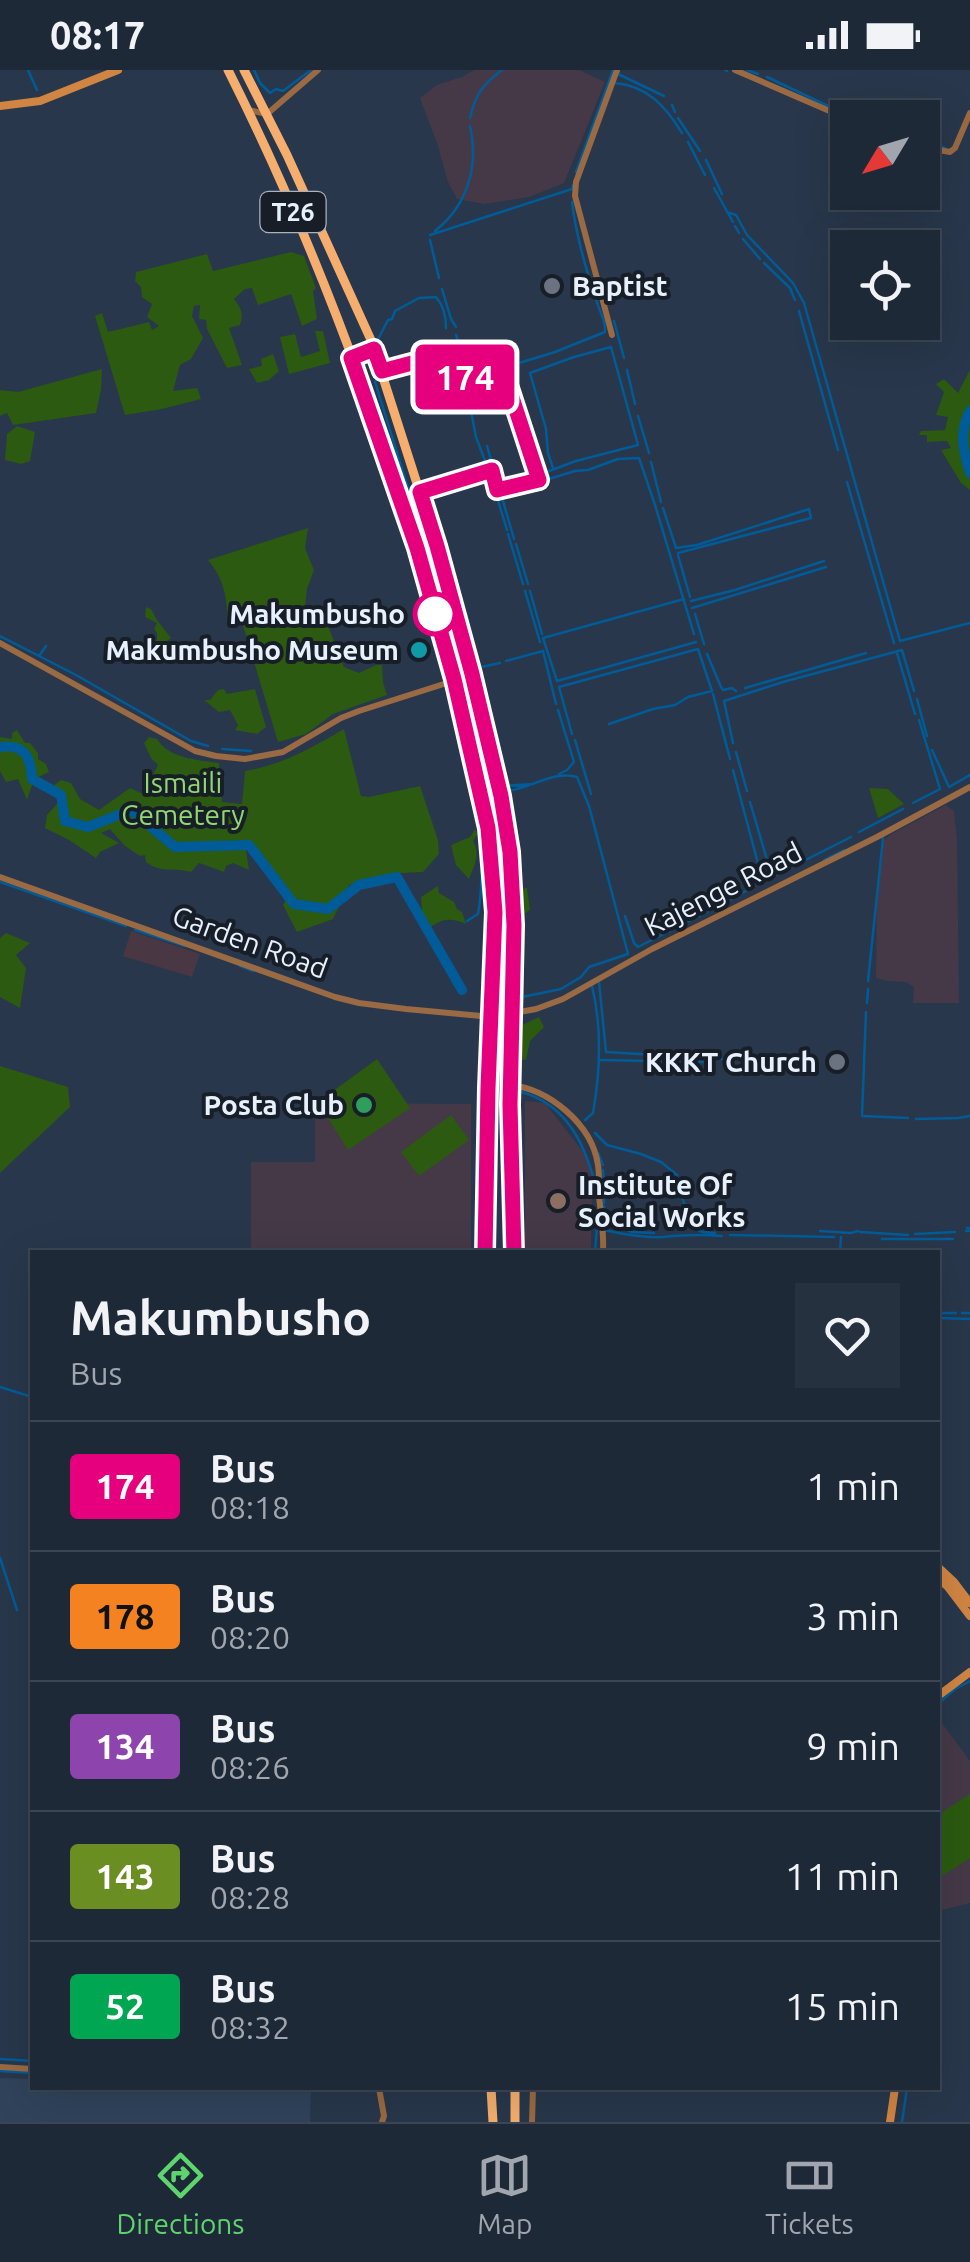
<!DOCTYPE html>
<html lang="en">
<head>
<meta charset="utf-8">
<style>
	body { margin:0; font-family:Ubuntu,sans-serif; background:#263140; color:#f1f3f6; height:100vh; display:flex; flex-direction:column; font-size:38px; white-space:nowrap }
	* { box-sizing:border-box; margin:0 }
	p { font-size:32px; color:#a1a6ae }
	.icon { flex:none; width:55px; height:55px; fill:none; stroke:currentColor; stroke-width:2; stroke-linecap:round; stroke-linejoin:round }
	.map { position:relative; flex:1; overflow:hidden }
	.details { position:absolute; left:30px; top:1180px; width:910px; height:840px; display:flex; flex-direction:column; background:#1e2938; border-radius:0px; box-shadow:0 10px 40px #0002,0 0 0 2px #3c4553 }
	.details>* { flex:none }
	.badge { padding:0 20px; border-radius:8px; font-size:35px; line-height:65px }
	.needle { width:65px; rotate:232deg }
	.tools { position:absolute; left:830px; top:30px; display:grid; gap:20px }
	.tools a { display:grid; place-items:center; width:110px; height:110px; border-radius:0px; background:#1e2938; box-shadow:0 10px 40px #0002,0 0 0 2px #3c4553; font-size:50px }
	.map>.badge { position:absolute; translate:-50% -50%; box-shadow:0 0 0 5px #fff }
	.round { display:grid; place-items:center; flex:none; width:105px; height:105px; border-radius:0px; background:#263140 }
	.overview { display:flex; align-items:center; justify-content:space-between; height:170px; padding:0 40px }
	h1 { font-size:48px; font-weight:700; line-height:75px }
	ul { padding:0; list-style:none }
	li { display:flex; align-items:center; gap:30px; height:130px; padding:0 40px; border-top:2px solid #3c4553 }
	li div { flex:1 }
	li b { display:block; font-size:38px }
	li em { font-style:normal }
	li .badge { min-width:110px; font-weight:700; text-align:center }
	.status { display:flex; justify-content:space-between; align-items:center; height:70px; padding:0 50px; background:#1e2938; direction:ltr }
	.status svg { height:28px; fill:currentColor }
	.dock { display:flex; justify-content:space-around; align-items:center; height:140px; border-top:2px solid #3c4553; background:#1e2938; font-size:28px; color:#a1a6ae }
	.dock a { display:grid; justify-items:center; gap:5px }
	.dock .active { color:#5dd56c }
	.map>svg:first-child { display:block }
</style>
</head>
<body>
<div class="status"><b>08:17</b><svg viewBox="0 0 49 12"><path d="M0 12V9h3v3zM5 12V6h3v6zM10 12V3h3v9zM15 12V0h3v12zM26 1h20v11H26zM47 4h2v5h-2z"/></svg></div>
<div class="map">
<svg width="970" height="2052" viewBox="0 0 970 2052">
	<rect width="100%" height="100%" fill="#28374b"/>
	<path fill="#493843" d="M131,861l69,23 -8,23 -69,-21z"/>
	<path fill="#30435b" d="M0,2008l32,1v9h279l-1,34h-310z"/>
	<path fill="#453948" d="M474,0h105l26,12 -41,101 -35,14 -45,7 -27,-5 -9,-17 -10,-36 -18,-48 17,-13 25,-8z
		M946,735l8,6 3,29 2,163h-46l1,-16 -8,-5 -18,-1 -12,-3 1,-91 4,-39 3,-8 6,-5z
		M525,1031l20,2 43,55 4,18 -1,76h-66z
		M315,1033l156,1v148h-220v-90h64z
		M938,1648l32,43v142l-32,8z"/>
	<path fill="#2b5a10" d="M291,182l13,4 12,32 -3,3 4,28 -15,7 -11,-32 -33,11 -6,-17 -7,1 -11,10c7,9 10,14 6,26l-11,3 13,37 -15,3 -20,-39 -1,-9 -7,-1 1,-14 -6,1 -2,10 11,22 -12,21 -11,6 -7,26 24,-3 4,11 -39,10 -37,6 -30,-99 7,-3 6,19 41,-10 3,8 7,-4 -12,-9 5,-13 -10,-7 -1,-10 -6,-6 1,-9 71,-18 6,17z
		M315,261h8l7,32 -41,11 -9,-37 15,-3 6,23 19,-6z
		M273,284l6,17 -10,9 -12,3 -8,-14 13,-3 -1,-7z
		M102,299l-1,21 -5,23 -83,12 -6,-12 -7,3v-26l18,2z
		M970,300v120l-9,-7 -20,-33 10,-2 -4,-7 -20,1v-7h-8l2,-4 24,-1 3,-13 -12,-2 8,-23 -8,-8 8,-5 14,14z
		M17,356l18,6 -5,29 -9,3 -16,-4 2,-26z
		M308,458l-3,20 9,22 -7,19 -2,19 20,10 19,49 15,6 17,-8h6l1,17 4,13 -54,19 -27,20 -28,8 -36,-120 -14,-2c-2,-25 -4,-41 -20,-60z
		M146,537l5,2 6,11 14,18 -20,16 -10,-11 4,-3 6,2 6,-2v-7l-3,-4 3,-6 -12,-6z
		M224,619l3,5 28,-5 11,38 -9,7 -22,-4 3,-5 -8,-15 -11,2 -15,-12h6l8,-10z
		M466,640l12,5 5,17 -2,5 4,20 -7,7z
		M344,659l17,67 8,1 51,-11 18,54 1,14 -16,18 -22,1 -52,12 -16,34 -36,13 -14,-27 7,-14 -38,-48 -7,1 4,26 -16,-7 -7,3 -2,6 -25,-9 -8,9c-17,-5 -29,2 -45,-10l-1,-7 -5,1 -15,-10 -15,-17 -9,4 18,10 -19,9 -4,6 -27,-18 -24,-12 2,-13 17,-19 -11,-10 8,-6 10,3 9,16 19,11 31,-22 13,6 15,-29 -7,-7 -7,-15 5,-6 8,2c11,19 41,21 62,24l3,39 20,2 3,-33c37,-6 66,-23 99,-42z
		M17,660l8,13h5l8,10v6l8,5 3,8 -15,7 -7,21 -9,-21 -12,3 -6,-11v-34l12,2v-6z
		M869,718l19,1 16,15 -26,14z
		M475,759l3,5 -5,7c8,13 1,25 -4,38l-13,-14 -5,-20 19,-8z
		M438,816l1,7 15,9 3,7 5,3 4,12c-17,-7 -24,-5 -38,5l-6,-18 -1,-14z
		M527,818l3,22 -6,4v4l-14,3 -8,-10 2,-21z
		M6,863l24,10 -14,12 10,13 -6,40 -20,-11v-59z
		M539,947l5,10 -14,14 -4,19 -11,-1 -1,-11 6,-22z
		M377,989l33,49 -62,42 -30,-48z
		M0,996l68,21 2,20 -70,66z
		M451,1045l18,25 -50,36 -18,-24z
		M970,1724v64l-28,18 -4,-7v-54z"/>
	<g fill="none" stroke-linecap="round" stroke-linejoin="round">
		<path stroke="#005c98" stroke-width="2.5" d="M28,0l9,20
			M254,0l6,13 10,10 6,-4 7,2 28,-21
			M725,0l2,1
			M747,0l11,4
			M619,2l-1,2 46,22
			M767,7l80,38
			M615,13c33,3 51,24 67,50
			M672,35l3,7
			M470,48c5,-23 13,-34 32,-48
			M678,48l22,33
			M922,70l23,8
			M688,72l17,33
			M706,90l16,34
			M576,102l37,-102
			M714,118l19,34
			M727,142l9,3 11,20 46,48 11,20 96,338 70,-18
			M735,156l4,7
			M435,161c33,-26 44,-66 35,-105
			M430,165l142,-46 1,-4
			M743,169l17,20
			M430,170l9,38
			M764,193l26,25 5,12
			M442,219l9,30 5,8
			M799,241l39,139
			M614,251l10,37
			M456,265l14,43 85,-26 50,-20c1,-11 -5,-19 -8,-30 -11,-32 -21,-67 -25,-100
			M376,273l12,-23 4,-1 3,-8 24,-13 17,-1c8,9 10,19 10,31
			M386,292l3,2 19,-5 2,-4 42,-10
			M627,300l8,34
			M391,303l53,-24 10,6 3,5 11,36 8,41 13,34 18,59
			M378,307l-3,5 34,109
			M366,340l27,95 27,81 8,39 14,44
			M638,346l11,37
			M487,376l27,93
			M651,392l10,40
			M847,412l47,161
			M499,417l23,-6 54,-20 62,-16 -27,-98 -37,10 -44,16 16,56 2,24 5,15
			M500,424l75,-23 13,-1 30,-11 21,-1 16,47 39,129
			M411,432l13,40
			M663,438l13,40 21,-3 112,-36 2,9 -133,35
			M508,464l15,50
			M516,474l12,40
			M427,485l15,53
			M678,485l12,42
			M525,521l15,51
			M530,521l12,43
			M684,529l-141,39 14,43 139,-39
			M691,531l44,-11 89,-29
			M692,538l134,-41
			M695,544l9,30
			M445,546l5,12
			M451,549v10l9,35
			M0,566l39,20 7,-10
			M897,583l18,61
			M707,584l14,33 2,3 9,-2 4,3
			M39,586l37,19 115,66 17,5
			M506,591l37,-10 13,53
			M472,599l28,-6
			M745,618l121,-35
			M468,624l16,56 -3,1
			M713,624l17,65
			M917,629l10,37
			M449,630c20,64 41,147 29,214l-11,7
			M558,640l16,52 -7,8 -8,4
			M572,664l-13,-47 139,-38 14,42 -24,6 -13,8 -22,4 -44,15
			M575,670l16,54
			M733,673l-9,-42 59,-19 119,-32 12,41
			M222,679l29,2
			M932,680l17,37 21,-12
			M736,682l11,39
			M733,700l30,112
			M502,716l32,-2
			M508,721c22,-3 48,-21 69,-14l12,29 39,148 -39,13 -8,10 -20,12 -44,9
			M750,732l22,75 79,-40
			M913,733l27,-14 -21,-69
			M859,762l44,-23
			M824,790l20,-10
			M0,812l126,44
			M717,837l34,-19
			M625,846l9,27 4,4 71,-36
			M135,860l50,16
			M240,896l13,5
			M868,911l15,-143
			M599,912l7,70 67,4 30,-3
			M867,933l1,-14
			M866,942l-4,104 46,2
			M505,967l3,-17
			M714,989h46
			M770,989l4,2 7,-1
			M600,990l103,2
			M513,1020c51,10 71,50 83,97
			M916,1049l42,-1 12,-2
			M585,1050l8,-7c7,-40 9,-86 -1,-127
			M595,1063l12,12 34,9 20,8 16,13c1,19 11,32 13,51l12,6 13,1
			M598,1083l5,12
			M603,1100l1,11
			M604,1116v6
			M604,1126v7
			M604,1136l1,13
			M606,1152l11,2 14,8 23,1
			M967,1158h3
			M604,1160c20,4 39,8 59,7 20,-2 38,-3 59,-1
			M820,1161l31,2 7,-2
			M966,1161h4
			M860,1162l48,3
			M915,1164l40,-2
			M730,1165l104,2
			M882,1169h71
			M595,1182l3,-38
			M840,1182l1,-15
			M938,1243h18
			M962,1243h8
			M938,1248l32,1
			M0,1317l32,10
			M0,1488l17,52
			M938,1634l17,-15 15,-8
			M0,1989l32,2
			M0,2001l32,2
			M321,2018l51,3
			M902,2052l5,-34"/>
		<path stroke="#005c98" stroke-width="10" d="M970,341c-11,19 -7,41 0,62
			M0,677c24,-3 31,9 32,32l29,16 4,26 23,6 43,-17 44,37 74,-2 45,59 34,5 31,-24 38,-8 65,113"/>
		<path stroke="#996a43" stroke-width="6" d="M735,0l113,49
			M248,40l19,4 51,-44
			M922,77l28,5 5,-4 15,-35
			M612,265l-37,-139 1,-14 41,-112
			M0,573l195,108 21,5 29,3 38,-7 58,-34 18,-7 113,-36
			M0,807l335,120 24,6 47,6 86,8 44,-8 27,-10 89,-50 225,-112 93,-50
			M510,1015c39,4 82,39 88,80 2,13 0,27 2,40 2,17 4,31 3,47
			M0,1997l32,2
			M379,2018l5,28 -2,6
			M532,2052l1,-34"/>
		<path stroke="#d08543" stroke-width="8" d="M0,36l40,-5 78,-31
			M938,1497l16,15 16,21
			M938,1508l10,9 22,29
			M938,1626l32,-24
			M890,2052l5,-34"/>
		<path stroke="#f5ae6e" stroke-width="9" d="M228,0c87,173 155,359 208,545 11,39 20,78 29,117 10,40 22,78 26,119 7,75 1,151 -2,227 -3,58 -3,116 -3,174
			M244,0l43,85 84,185 66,206 64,250 9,55 3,74 -3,160 4,167
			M491,2018l2,34
			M515,2018v34"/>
	</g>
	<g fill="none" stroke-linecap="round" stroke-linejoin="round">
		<defs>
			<path id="line" d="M485,1182l3,-164 7,-176 -7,-84 -34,-149 -37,-131 -66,-190 23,-9 8,22 75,-20 10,33 37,-11 35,107 -42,10 -5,-20 -72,22 17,54 35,128 29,122 9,56 4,73 -4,180 4,147"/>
		</defs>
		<use href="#line" stroke="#fff" stroke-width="22"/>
		<use href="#line" stroke="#e6007e" stroke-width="15"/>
	</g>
	<g fill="#6b7280" stroke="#171e27" stroke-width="4">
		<circle cx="552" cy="216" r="10"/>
		<circle cx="837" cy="992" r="10"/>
	</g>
	<circle fill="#fff" stroke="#e6007e" stroke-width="5" cx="435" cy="544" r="20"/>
	<circle fill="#0f9aa8" stroke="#171e27" stroke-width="4" cx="419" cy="580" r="10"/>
	<circle fill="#2e9e5b" stroke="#171e27" stroke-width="4" cx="364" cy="1035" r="10"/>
	<circle fill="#8d6e63" stroke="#171e27" stroke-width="4" cx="558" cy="1131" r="10"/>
	<g text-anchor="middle" stroke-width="8" stroke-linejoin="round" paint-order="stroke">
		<rect fill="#171e27" stroke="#a9b2be" stroke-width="2.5" x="260.5" y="122" width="65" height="40" rx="8"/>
		<g font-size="25" font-weight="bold" fill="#e7f1fe">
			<text x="293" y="151">T26</text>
		</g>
		<g font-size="28" font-weight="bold" fill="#e7f1fe" stroke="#171e27" text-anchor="end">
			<text x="572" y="226" text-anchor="start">Baptist</text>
			<text x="399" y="590">Makumbusho Museum</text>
			<text x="817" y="1002">KKKT Church</text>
			<text x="344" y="1045">Posta Club</text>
			<text x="578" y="1125" text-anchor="start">Institute Of<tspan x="578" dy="32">Social Works</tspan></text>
		</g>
		<g font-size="28" font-weight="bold" fill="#e7f1fe" stroke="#171e27" text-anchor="end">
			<text x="405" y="554">Makumbusho</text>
		</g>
		<g font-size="28" fill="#90d671" stroke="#171e27">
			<text x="183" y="723">Ismaili<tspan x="183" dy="32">Cemetery</tspan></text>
		</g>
		<g font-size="28" fill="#e7f1fe" stroke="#171e27">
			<text transform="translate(723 819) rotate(-27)" y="10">Kajenge Road</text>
			<text transform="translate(250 872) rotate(20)" y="10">Garden Road</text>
		</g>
	</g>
</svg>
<div class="tools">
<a><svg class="needle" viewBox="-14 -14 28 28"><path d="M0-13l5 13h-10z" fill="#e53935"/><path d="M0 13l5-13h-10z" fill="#a1a6ae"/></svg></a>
<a><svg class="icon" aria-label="locate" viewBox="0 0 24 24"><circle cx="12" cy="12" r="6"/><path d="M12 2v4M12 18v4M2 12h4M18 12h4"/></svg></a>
</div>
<b class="badge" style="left:465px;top:307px;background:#e6007e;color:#fff">174</b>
<section class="details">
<div class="overview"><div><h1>Makumbusho</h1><p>Bus</p></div><a class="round"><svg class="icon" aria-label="heart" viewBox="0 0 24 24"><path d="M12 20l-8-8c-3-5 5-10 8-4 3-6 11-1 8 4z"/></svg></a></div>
<ul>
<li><span class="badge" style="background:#e6007e;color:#fff">174</span><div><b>Bus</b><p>08:18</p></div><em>1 min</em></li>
<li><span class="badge" style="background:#f58220;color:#111">178</span><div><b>Bus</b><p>08:20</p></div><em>3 min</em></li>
<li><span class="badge" style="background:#8e44ad;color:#fff">134</span><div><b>Bus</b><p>08:26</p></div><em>9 min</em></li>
<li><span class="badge" style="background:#6b8e23;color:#fff">143</span><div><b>Bus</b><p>08:28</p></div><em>11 min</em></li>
<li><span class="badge" style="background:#00a651;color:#fff">52</span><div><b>Bus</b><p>08:32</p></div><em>15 min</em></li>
</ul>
</section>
</div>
<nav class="dock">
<a class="active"><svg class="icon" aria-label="directions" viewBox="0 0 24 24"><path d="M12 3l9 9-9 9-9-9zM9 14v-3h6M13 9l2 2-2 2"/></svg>Directions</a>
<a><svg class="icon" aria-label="map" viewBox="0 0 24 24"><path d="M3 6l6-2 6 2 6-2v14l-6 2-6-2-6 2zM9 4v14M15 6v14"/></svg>Map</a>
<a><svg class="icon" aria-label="tickets" viewBox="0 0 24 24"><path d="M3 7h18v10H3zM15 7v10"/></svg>Tickets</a>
</nav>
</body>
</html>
